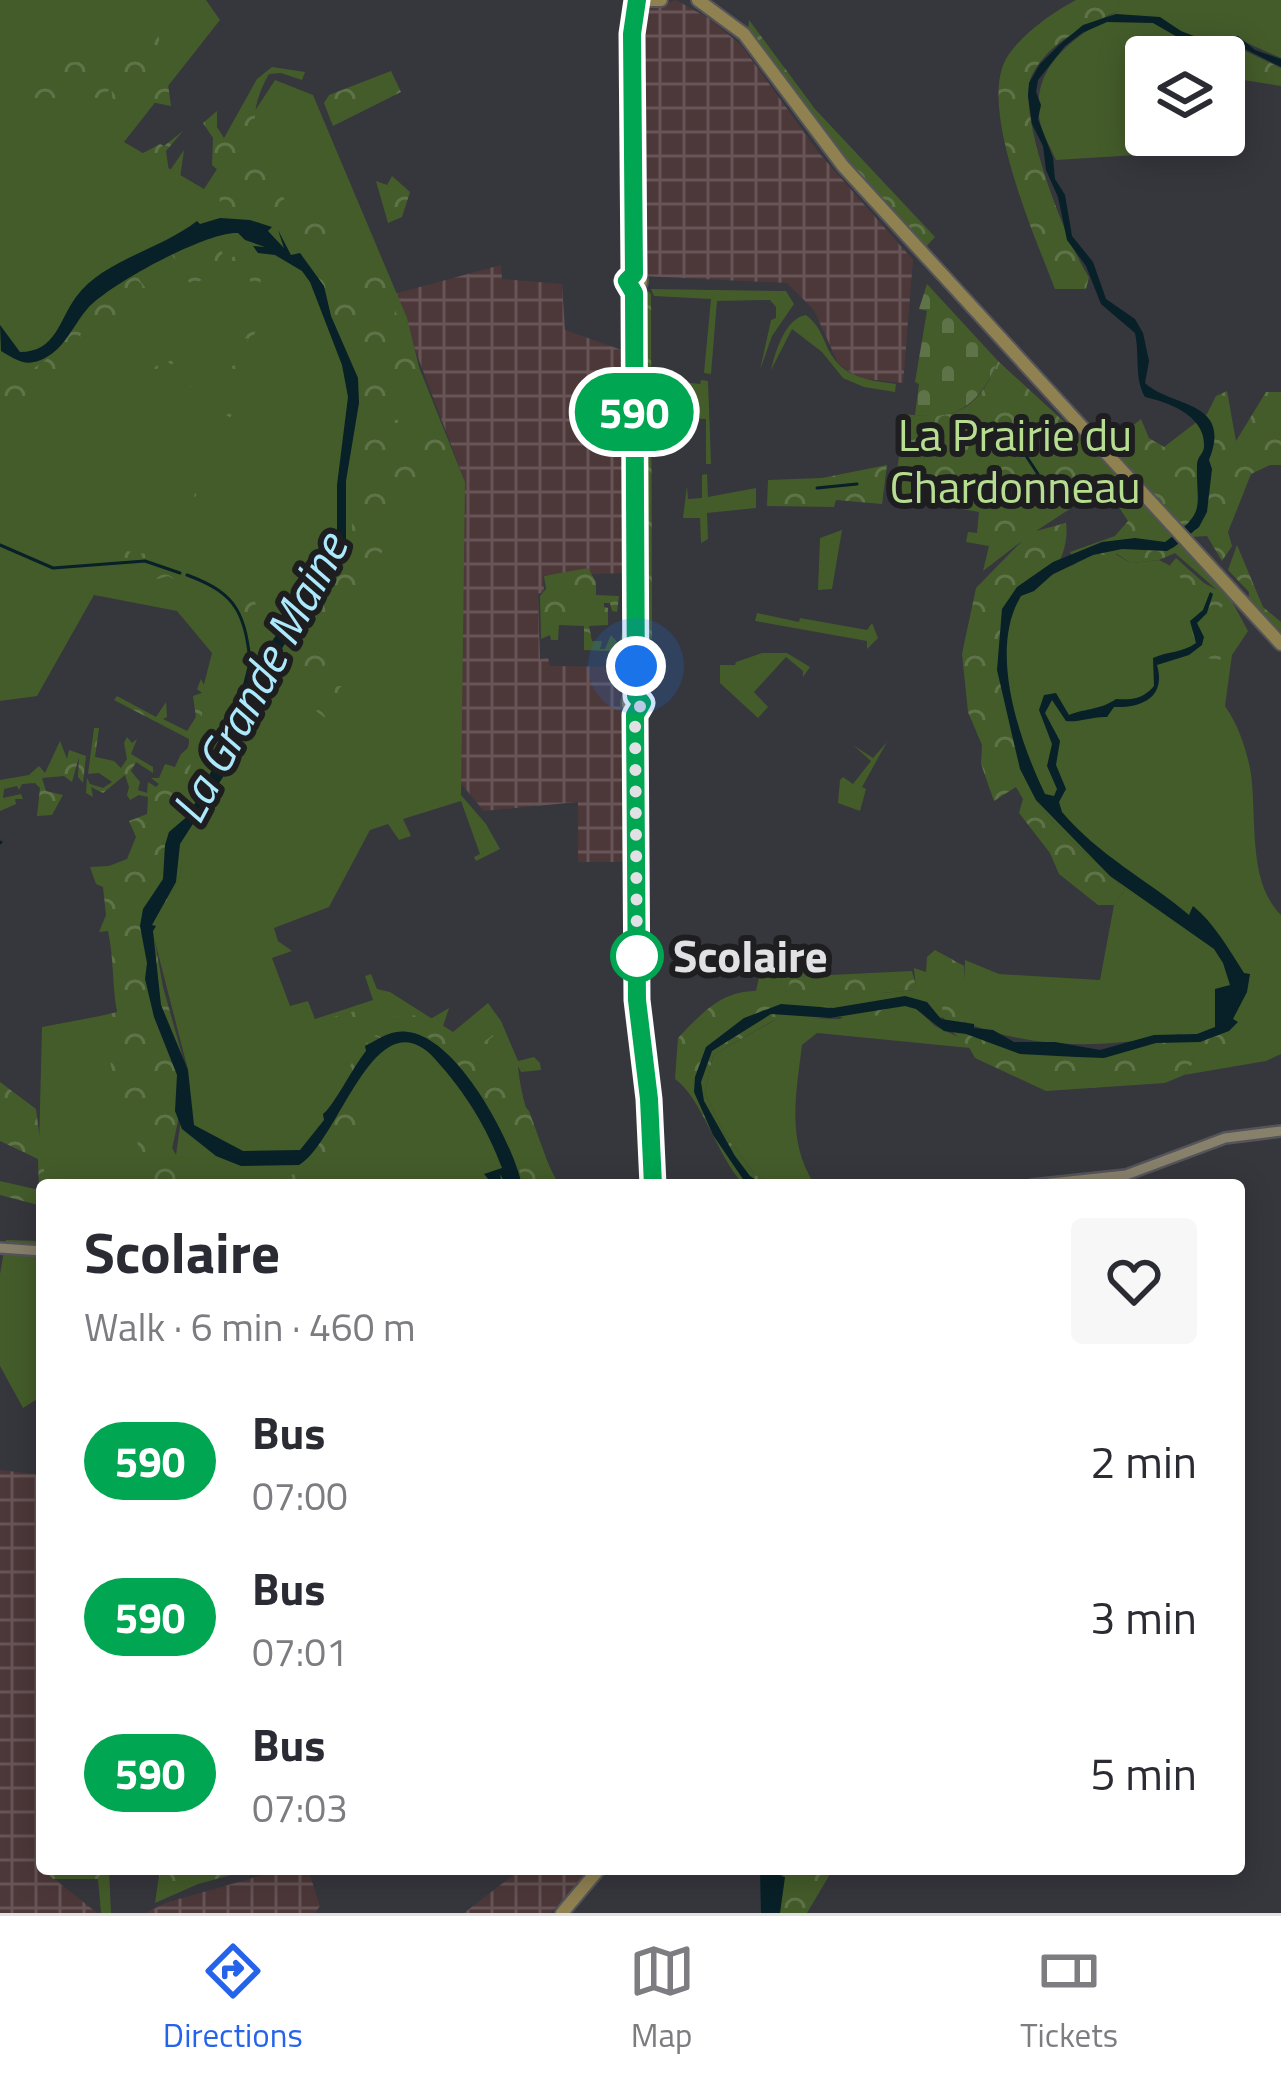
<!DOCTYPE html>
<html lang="en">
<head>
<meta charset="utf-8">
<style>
	body { margin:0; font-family:"Titillium Web",sans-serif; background:#f7f7f7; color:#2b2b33; height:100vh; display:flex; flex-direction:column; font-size:45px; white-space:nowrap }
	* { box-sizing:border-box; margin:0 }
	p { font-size:39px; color:#7c7c81 }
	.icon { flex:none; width:66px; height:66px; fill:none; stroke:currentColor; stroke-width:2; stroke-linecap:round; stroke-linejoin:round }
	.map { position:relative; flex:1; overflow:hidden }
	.panel { position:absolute; left:36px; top:1179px; width:1209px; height:696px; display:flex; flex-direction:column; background:#fff; border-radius:12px; box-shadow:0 6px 30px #0003 }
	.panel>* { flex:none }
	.badge { padding:0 24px; border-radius:39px; font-size:42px; line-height:78px }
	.controls { position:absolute; left:1125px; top:36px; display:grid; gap:24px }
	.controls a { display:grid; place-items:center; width:120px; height:120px; border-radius:12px; background:#fff; box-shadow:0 6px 30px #0003; font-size:60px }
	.you { position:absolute; width:60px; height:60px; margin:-30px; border:9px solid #fff; border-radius:50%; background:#1a73e8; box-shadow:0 0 0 18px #1a73e833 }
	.map>.badge { position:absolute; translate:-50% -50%; box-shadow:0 0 0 6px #fff }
	.round { display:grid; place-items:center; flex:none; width:126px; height:126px; border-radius:12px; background:#f7f7f7 }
	.head { display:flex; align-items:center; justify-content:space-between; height:204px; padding:0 48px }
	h1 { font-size:57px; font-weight:700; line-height:90px }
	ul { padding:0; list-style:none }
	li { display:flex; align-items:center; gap:36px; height:156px; padding:0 48px }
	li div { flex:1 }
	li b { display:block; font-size:45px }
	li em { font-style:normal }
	li .badge { min-width:132px; font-weight:700; text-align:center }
	.dock { display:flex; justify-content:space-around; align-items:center; height:168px; border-top:3px solid #e1e1e2; background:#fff; font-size:33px; color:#7c7c81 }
	.dock a { display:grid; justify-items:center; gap:6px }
	.dock .active { color:#2563eb }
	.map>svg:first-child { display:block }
</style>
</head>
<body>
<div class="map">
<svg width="1281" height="1913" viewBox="0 0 1281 1913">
	<defs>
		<pattern id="industrial-grid" width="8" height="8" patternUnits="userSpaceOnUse" patternTransform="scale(3)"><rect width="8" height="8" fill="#4d3839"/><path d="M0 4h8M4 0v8" fill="none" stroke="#665456"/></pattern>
		<pattern id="forest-crowns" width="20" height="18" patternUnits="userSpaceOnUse" patternTransform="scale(3)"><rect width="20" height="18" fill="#445c2a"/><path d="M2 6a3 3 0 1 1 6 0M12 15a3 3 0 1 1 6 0" fill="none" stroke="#5f7349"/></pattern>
		<pattern id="cemetery-stones" width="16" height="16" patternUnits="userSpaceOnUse" patternTransform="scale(3)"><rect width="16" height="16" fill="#445c2a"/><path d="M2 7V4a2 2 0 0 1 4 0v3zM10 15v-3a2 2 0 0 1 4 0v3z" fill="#5f7349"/></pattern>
	</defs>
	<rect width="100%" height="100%" fill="#36363d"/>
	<path fill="url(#industrial-grid)" d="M676,0l34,19 31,26 78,108 94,107 -10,123 -45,-5 -20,-15 -24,-53 -27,-27 -145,-7 -6,-233 9,-33z
		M501,265l1,14 60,5 3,46 68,24 -1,219 -89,2 1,17 -6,2 2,65 8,-1 2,8 79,1 3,195h-54v-60l-94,9 -26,-31 6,-301 -70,-185z
		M0,1470l42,5v394l55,44h-97z
		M284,1869h24l12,37 -5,7h-169l19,-10z
		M521,1869h68l-38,44h-87z"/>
	<path fill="#445c2a" d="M0,0h206l14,20 -96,122 80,47 71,-109 38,15 94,223 12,49 46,115 -4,313 25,29 14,25 -24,12 -2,-4 6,-3 -19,-53 -58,18 8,17 -12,4 -11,-16 -18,6 -41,77 -55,21 4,13 14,10 -20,7 18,48 18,-5 7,18 58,-19 -8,-24 6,-2 6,15 13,3 63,40 35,-29 13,18 17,40 16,-4 6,6 1,7 -20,2 -3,-6c4,44 21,80 41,119h-514l-6,-38 3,-120 58,-11 76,139 12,-85 -37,-144 28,-47 7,-38 -23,4 49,-192 -35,-42 -83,-16 -57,101 -37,5z
		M1118,0h163v58c-58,-25 -46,-28 -107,-5l1,4h-29v26l-5,2 5,50h4l3,19 -97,6c-6,-14 -16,-30 -17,-44 -6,-56 40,-80 80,-106z
		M651,289l135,2 8,13 -22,32 -12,34 11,-50 5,-2v-11l-6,-7 -53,1 -6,73 -7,-1 7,-74 -57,-3z
		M806,315c12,9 16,20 22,34 15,29 39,31 68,35l-1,8 -31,-5 -21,-9 -21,-26 -30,-23 -21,41c5,-21 15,-52 35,-55z
		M701,380l7,1 3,83h-5v-45l-24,-1 3,-17 -4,-1 1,-18 18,2z
		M707,474l1,23 48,-9v20l-49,5 1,26 -7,4 -1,-25h-17l4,-32 1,13 14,-1v-23z
		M842,530l-10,59 -14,1 2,-52z
		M1112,552l19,11 28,-3 70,36 19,35 -16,24 -7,51c13,19 20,39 25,62 8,45 -4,113 31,147v139l-15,7 -82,14 11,-15 -15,-26c-76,14 -145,17 -218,-13l3,-61 34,14 101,6 14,-75 11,-15c-27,-29 -61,-51 -85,-84 -28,-38 -57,-173 -19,-211 17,-16 67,-39 91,-43z
		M757,613l42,9 1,-4 67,12 5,-7 6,15 -11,11v-16v8l-112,-20z
		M762,653h25l23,14 -7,10v-6l-17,-14 -32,35 14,15 -10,11 -38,-35v-18h15l1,-3z
		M887,742l-25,45 4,2 -6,22 -22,-8 2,-23 3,-3 10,7 18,-23 -18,-16 20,13z
		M935,950l11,6 -2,62 -23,-5 14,13 32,15 3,7 -153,-15 -15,12c-6,50 -16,96 13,140h-40l-20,-10 -30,-40 -20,-42 8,-38 67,-38 60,2 40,-26 36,-3 -2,-22 12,4 1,-15z
		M818,953l5,23 -33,1 -1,15 -33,-1 6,-29z
		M6,1240l36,1v155l-19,12 -23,-42v-92z"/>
	<path fill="url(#forest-crowns)" d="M1076,0h42l2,10c-34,16 -70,30 -88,65 -18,34 35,170 57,202l-3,12h-31c-19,-50 -77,-180 -49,-230 13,-23 47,-47 70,-59z
		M154,19l11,43 6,44 -30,-6 -4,9 -23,3 -3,-26 -7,12h-69l-7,-5 1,-16 8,-13 79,-4c9,-22 14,-33 38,-41z
		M749,20l66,89 120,128 -11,12 -57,-58 -119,-160z
		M1235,46l46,22v18l-57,-9v-20h-50l-1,-3z
		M272,67l33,5 -3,8 -21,-7 -12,1c-33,57 -2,89 24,142l27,-5 17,7 4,9 -21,10 -3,9 24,29 38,-7 40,105 -30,8 8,17 13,-2 2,4 -7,10 -20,2v10l17,-3 12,5 -3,9 30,-8 14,59 -64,7c0,42 -8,67 -30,102l-15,-4 -5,12 14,4 -12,5 -22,66 -1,11 22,-1 -11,32 -3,2 -12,-9 13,-14 -21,-6 -23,-30 -23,29 -17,56 -17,33 -8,6 -3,-2c6,-13 17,-41 26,-49 -5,-29 25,-65 40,-89l7,-3 4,-17 39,-53 18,-34 10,-132 -2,-31 -34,-86 -24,-36 -5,-22 -12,-11 -13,4 -51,-6 -1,-47 -7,-6 1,-27 -10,-15 14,-12v16l7,11 33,-59z
		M391,71l10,21 -68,34 -9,-23 5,-8z
		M183,131l-17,20 3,21 15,-22 -6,42 -6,-3v-14l-20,-9h-33l41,-22 4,2z
		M392,176l18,16 -8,25 -14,6 -12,-42 11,4z
		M217,232l6,24 7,2 22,-8 8,13 1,13 -8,73 -13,51 -14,25 -12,12 -24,78 -9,6 -2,-4 15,-21 17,-65 22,-22 12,-35 -6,-6 -83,32 -16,-21 18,17 87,-35 3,-23 -42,12 -66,27 1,-5 105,-40 7,-39 -6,-27 -13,-1 -43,20 -20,-32z
		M136,275l18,25 -64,25 -10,10 5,23c-22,29 -50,38 -85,42v-25c48,2 61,-36 88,-66 13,-14 33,-23 48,-34z
		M645,288l6,6 1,345h-10l-3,-348z
		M998,361l87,80 34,36 -83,54 30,-8c3,19 -6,46 -21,58 -7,5 -18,8 -23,14 -39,38 -10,173 18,211 24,33 58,55 85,84l-11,15h-16l-39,-31 -9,-21 -31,-40 4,-14 -7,-12 -22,14 -13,-37 1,-19 -14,-33 -6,-58 14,-66 46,-47 -39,30 6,-25 -23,-4 2,-10 9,1 2,-21 -85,-15 10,-83c53,6 73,-3 94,-53z
		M1227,391l9,50 30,-49h15v73h-11l-19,9 -23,58 4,14 -10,15 -15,-25 -16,1 -79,-86 3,-11 26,-21 8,19 15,9 43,-33 9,-18z
		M887,465l-5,39 -46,-4 -2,7 -67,-1 1,-26 54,-2z
		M1124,481l102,112v5l-51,-45 -16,7 -28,3 -14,-9 -17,1 -24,10 -6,-13 45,-16 13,-15 -17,-26z
		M158,532l4,4 -8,23 29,13 -1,11 -14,-7 -14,4 -3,-7h-14l-4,-6 -10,4 -5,-5 -28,7 4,-21 3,13 21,-6 8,-8 20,3z
		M1237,545l26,62 18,15v15l-33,-33 1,-12 -21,-22z
		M1176,558l49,44 -10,15 15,21 -10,22 -13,-2 -11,5 -9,-5 -2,-8 10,-9 -7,-23 15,-14 -33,-39z
		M588,568l8,14v13l23,1 -2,16 -5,-1 -2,-8h-6v4l4,1v17l-19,1 3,15h10l-2,8h5l6,-14 8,9 5,-20 7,1 -1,27 -46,-2v-24l-25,-1 -1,15h-7l-1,-5 -9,4 -1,-43 6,-7 -2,-13z
		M252,592l9,29 18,9 -2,6 -31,-8 -9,7 -24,-20 6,-10z
		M201,679l6,12 -20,91 -24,62 24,-4 -8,39 -27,47 11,61 25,89 -17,77 47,32h-92l20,-17 -21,-62 -9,1c-3,-15 -4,-26 -5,-41 -1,-18 -10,-33 -11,-50l17,-4c-5,-27 -3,-54 -9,-81l-9,1 7,-17 -3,-28 -7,-3 -6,-17 19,-1 18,-7 9,-22 -7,-16 18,-7 1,-17 -9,-2 -9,5 -3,-5 2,-8 -4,-12 -22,18 -12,-6 2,10 -7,-4 1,-15 3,6 13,4 9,-6 -13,-9 -11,1 6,-46h5l-4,29 19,4 7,7 6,-9 -3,-16 3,-6 5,6 5,-4 -6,15 22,13v6l-17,-11 -5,9 9,11 -2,8 9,3 1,-11 8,5 3,-3 -8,-6h8l6,-14 10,3 6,-13 8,-7v-8l-75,-39 3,-4 39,21 10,-15 1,15 -4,2 24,12 9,-14 -3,-21 9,-3 -5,-4z
		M60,741l7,18 2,-9 17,6 -3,27 -5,-6 1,-20 -7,25 -8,-6 -22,2 4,13 17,4 -11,20 -15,1 3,-28 -5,-5 -13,1 -3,6 -2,-4 -13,3 -1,9 18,-4 2,5h-8l1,5 -16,7v-31l29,-5 10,-9 6,7z
		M946,956l18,10v58c11,6 23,14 35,19 30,12 108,16 136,-1l70,-4 43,-9 2,19 -27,9 -28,3 -11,15 -19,8 -119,8 -71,-33c-9,-19 -15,-17 -26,-30 -13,-16 -5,-54 -3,-72z
		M912,971l5,19 -37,3 7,22 -113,5 -61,35 -8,38 20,42 30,40 20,10 -32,-1c-27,-30 -41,-86 -68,-105l3,-41c38,-40 52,-52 110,-46l2,-15z
		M385,1003l10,14 23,-2 4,9 27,-16 -6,18 18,15 14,-3 6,6 12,-9v10l14,9 -15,15 37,42 27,74h-30c-23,-47 -62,-142 -117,-156 -11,-2 -26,2 -38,4l-10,-14 -54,16 -3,-10z
		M376,1035l22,9 -40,49 9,8c-9,31 -36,56 -53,84h-60l41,-11 8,-33 59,-94z
		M0,1082l36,27 10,76h-4v21l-42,-11v-14l39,9 -1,-31 -38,-18z
		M42,1869h67l2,44h-10l-3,-34h-45z
		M160,1869h93l-55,15 -43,19z
		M784,1869h49l-26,44h-30z"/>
	<path fill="url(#cemetery-stones)" d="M927,284l71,77c-17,40 -38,60 -83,54l4,-31 -4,-2 12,-71 -8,-2z"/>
	<path fill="#082027" d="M1116,14l44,3 21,14 23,9 34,-4 17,14 26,9v8l-48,-24 -31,6 -15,-2 1,-4 -35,-20 -46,-1 -25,11 -17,13 -27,34 -2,12 5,13 -3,14 15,39 2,21 10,16 7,41 21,26 13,37 29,20 8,14 6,28 -4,22c27,25 88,17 64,77l3,9 -5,43 -8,15 -25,20 -7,4 -45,-2 -29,6 -40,19 -19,17 -13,5c-33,54 -2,144 24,198l9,2 3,-7 -10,-23 5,-22 -13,-34 5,-15 12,-2 13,22c18,-7 31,-5 47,-16 16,1 27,0 38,-13l-1,-28c16,-7 29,-5 43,-15l-6,-22 13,-11 7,-18 3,2 -6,19 -10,10 7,14 -2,8 -13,10 -32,10c9,31 -13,43 -43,42l-7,10c-14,-1 -30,6 -41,4l-14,-21 -7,13 15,28 -4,24 10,24 -7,13 3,10c37,44 86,68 127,103l4,-9c20,16 36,43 51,67l6,1 -3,18 -14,27 5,3 -9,9 -29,11 -44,1 -52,15 -27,-1 -57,-3 -54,-20 -22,-3 -28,-22 -11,-3 -75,12 -59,-4 -59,37 -11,31 3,19 31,55 15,20 14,9h-17l-34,-50 -19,-43 1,-15 11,-30 38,-29 37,-14 52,4 72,-12 22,6 14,17 33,5v4l19,2 21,12h41l45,8 54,-15 43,-1 18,-7v-38l15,-4 -7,-22 -9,-14 -104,-73 -74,-76 -16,-31 -23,-99 5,-61 15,-22 36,-25 49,-20 33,-4 30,4c43,-31 31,-33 32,-78 1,-9 6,-9 7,-17 2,-32 -37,-45 -59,-50 -11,-19 -5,-41 -10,-64l-34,-29 -15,-38 -19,-26 -9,-43 -12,-27 -3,-24 -11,-22 -4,-28 1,-13 11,-19 19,-19 24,-20z
		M220,218l30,2 22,7 -4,4 16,17 -6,-18 13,25 9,-2 24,33 7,30 27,62 1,25 -13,78v65l-80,128 -43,103 -43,67 -4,38 -24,43 4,1 -3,5 8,74 27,65 6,55 49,26 57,-1 24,-30 -1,-6c10,-7 30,-47 43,-63l-1,-5c13,-6 25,-17 43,-14 50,6 104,109 114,153h-16l-6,-11 2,11h-9l-9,-11 18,-6c-15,-40 -36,-75 -67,-109 -60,-66 -96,84 -136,106l-58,1 -25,-10 -34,-27 -7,-18 2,-36 -23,-58 -9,-38 2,-16 -7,-37 3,-17 20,-30 2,-34 4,-13 20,-17 42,-83 17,-67 4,-1 2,4 83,-123v-60l11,-88 -6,-32 -32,-83 -8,-11 -27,-16 -17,-2 -5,-7 12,1 -20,-7 -7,-7c-31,-2 -128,51 -150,75 -15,17 -22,39 -43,50 -18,10 -29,2 -44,-7l-1,-26 20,27c36,0 39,-32 56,-55 27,-37 84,-47 121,-76l3,3z
		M760,1869h20l1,7 4,1 -5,36h-19z"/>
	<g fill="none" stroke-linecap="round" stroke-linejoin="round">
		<path stroke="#082027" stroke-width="3" d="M975,441l25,-4 17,5 21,32
			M817,488l40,-4
			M0,545l53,23 92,-7 35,12
			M187,575c52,19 58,40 64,93
			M0,843l1,-1"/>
		<defs>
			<path id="secondary" d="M1032,1185l94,-10 99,-37 56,-7
				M0,1248l42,3"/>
			<path id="primary" d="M649,0h12
				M698,0l46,34 99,132 438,478
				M627 281a7 7 0 1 1 14 0a7 7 0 1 1-14 0Z
				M634,274l-2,-240 5,-34
				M634,288l2,408
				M628 703a7 7 0 1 1 14 0a7 7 0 1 1-14 0Z
				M636,710l1,290 12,99 4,86
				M562,1913l37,-44"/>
		</defs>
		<use href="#secondary" stroke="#54545a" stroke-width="14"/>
		<use href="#primary" stroke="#54545a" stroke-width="16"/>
		<use href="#secondary" stroke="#87816c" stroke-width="9"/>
		<use href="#primary" stroke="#908151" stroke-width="12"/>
	</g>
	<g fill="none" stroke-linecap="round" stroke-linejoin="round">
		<defs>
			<path id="line" d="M637,0l-5,34 2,240 -7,7 7,12 2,403 6,7 -7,12 2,285 12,99 4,86"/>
		</defs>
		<use href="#line" stroke="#fff" stroke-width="27"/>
		<use href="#line" stroke="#00a651" stroke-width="18"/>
		<path stroke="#e0e0e5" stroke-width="12" stroke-dasharray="0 21.6" d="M636,666v30l6,7 -7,12 2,241"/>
	</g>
	<circle fill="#fff" stroke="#00a651" stroke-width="6" cx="637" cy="956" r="24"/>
	<g text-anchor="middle" stroke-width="12" stroke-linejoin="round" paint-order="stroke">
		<g font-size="45" fill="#b7de90" stroke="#1e1e21">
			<text x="1015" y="451">La Prairie du<tspan x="1015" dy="52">Chardonneau</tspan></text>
		</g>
		<g font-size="45" font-weight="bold" fill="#e0e0e5" stroke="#1e1e21" text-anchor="start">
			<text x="673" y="972">Scolaire</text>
		</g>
		<g font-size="48" font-style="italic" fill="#ace9fc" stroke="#1e1e21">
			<text transform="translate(259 678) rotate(-62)" y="17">La Grande Maine</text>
		</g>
	</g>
</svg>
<div class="controls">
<a><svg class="icon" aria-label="layers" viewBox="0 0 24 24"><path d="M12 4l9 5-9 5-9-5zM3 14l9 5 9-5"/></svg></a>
</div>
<div class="you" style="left:636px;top:666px"></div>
<b class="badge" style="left:634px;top:412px;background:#00a651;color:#fff">590</b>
<section class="panel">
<div class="head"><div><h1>Scolaire</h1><p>Walk · 6 min · 460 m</p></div><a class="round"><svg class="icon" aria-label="heart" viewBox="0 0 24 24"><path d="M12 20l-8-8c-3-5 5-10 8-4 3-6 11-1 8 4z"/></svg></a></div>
<ul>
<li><span class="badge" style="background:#00a651;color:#fff">590</span><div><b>Bus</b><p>07:00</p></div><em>2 min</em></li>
<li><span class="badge" style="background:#00a651;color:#fff">590</span><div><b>Bus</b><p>07:01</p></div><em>3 min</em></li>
<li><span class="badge" style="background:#00a651;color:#fff">590</span><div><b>Bus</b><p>07:03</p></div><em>5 min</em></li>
</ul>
</section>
</div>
<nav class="dock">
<a class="active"><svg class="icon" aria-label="directions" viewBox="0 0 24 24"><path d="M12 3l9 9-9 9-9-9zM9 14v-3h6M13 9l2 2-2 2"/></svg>Directions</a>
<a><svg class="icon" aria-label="map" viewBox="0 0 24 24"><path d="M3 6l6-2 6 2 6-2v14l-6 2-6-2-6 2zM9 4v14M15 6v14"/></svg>Map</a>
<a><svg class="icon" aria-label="tickets" viewBox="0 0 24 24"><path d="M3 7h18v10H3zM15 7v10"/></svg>Tickets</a>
</nav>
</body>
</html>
